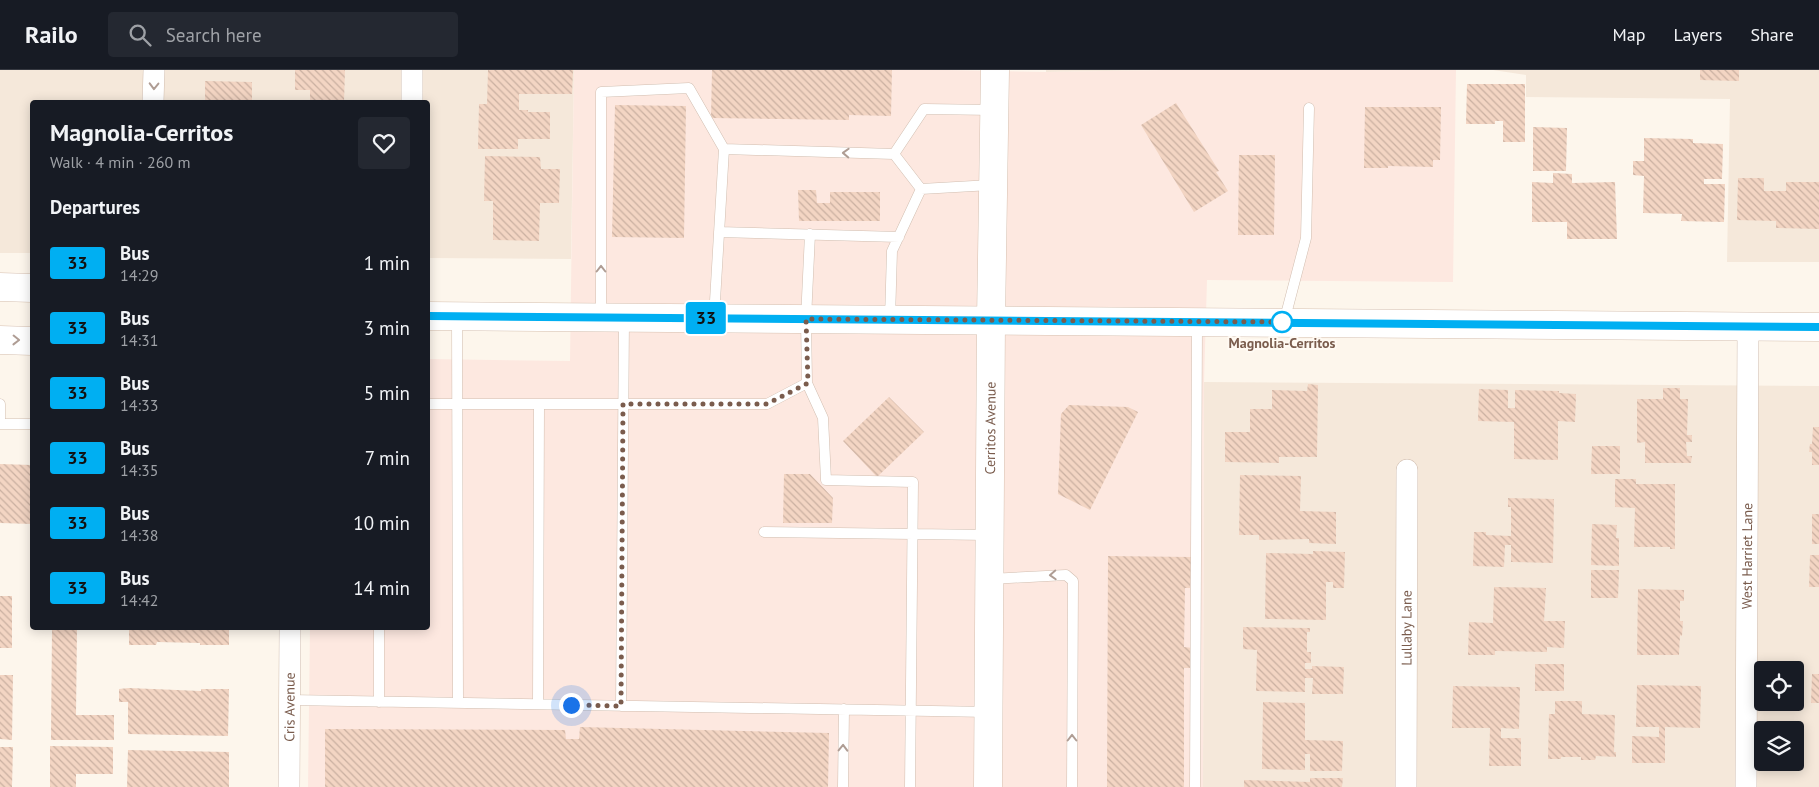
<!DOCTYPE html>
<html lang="en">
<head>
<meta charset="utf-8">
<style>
	body { margin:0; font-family:"PT Sans",sans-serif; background:#242831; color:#f1f3f6; height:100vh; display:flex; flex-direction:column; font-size:19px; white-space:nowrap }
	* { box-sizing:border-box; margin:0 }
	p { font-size:16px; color:#9ea1a6 }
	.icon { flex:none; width:28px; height:28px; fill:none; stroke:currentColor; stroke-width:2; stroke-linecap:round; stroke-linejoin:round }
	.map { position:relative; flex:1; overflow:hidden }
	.sheet { position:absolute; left:30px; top:30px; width:400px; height:530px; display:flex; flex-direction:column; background:#171b24; border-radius:5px; box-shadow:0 2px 12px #0003 }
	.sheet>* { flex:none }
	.badge { padding:0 10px; border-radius:4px; font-size:18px; line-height:32px }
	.tools { position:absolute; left:1754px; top:591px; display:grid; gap:10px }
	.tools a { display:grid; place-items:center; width:50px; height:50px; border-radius:5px; background:#171b24; box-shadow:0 2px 12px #0003; font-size:25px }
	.you { position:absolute; width:25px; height:25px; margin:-12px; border:4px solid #fff; border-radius:50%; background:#1a73e8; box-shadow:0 0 0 8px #1a73e833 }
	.map>.badge { position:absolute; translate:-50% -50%; box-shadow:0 0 0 2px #fff }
	h2 { padding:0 20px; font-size:19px; line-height:45px }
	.round { display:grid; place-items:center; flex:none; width:52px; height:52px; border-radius:5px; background:#242831 }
	.summary { display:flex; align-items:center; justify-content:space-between; height:85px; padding:0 20px }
	h1 { font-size:24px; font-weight:700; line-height:38px }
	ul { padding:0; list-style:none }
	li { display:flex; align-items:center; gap:15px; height:65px; padding:0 20px }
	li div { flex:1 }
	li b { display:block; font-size:19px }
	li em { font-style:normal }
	li .badge { min-width:55px; font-weight:700; text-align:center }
	header { display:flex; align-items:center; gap:30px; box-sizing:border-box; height:70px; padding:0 25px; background:#171b24; border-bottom:1px solid #363941 }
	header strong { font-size:24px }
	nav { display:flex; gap:28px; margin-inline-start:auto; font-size:18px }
	.search { width:350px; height:45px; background:#242831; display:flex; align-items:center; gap:12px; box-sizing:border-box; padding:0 18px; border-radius:5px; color:#9ea1a6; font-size:19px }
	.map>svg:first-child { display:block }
</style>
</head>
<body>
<header>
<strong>Railo</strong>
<div class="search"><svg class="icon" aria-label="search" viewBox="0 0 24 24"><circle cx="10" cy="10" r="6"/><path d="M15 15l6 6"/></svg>Search here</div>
<nav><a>Map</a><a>Layers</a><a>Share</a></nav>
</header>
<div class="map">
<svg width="1819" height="717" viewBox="0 0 1819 717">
	<defs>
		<pattern id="building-back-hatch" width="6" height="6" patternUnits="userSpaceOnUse" patternTransform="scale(1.25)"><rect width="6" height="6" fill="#f3d5c3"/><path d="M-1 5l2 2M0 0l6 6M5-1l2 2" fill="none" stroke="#cab0a1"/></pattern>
	</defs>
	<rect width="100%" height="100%" fill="#fdf6ec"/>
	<path fill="#f5e8da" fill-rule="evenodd" d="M0,0h574l-3,189 -143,-1v-156h-396v151h-32z
		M1046,0h118l-118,2z
		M1493,0h326v192h-92l3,-163 -204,-2v-22z
		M1204,312l615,4v401h-616zM1762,600h33v32h-33zM1762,660h33v32h-33z"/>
	<path fill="#fde8e0" d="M574,0h373l99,2 118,-2h292l-3,212 -246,-2 -3,102 -1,405h-895l2,-159h118v-269l142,2z"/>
	<path fill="url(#building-back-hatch)" d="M295,0h50l-1,32h-34v-12h-15z
		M488,0h85l-1,24h-53v16h9v2h22v27h-32v10h-40l1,-45h8z
		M712,0h180l-1,46 -42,-1v5l-138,-2z
		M1700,0h39v11l-39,-1z
		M205,11l47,1v20h-47z
		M1467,14h58v58h-22v-21h-8v3h-29z
		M1176,33l43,68 -3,1 12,19 -34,21 -53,-87z
		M615,35l71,1 -2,132 -72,-1z
		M1365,37h76l-1,53h-7v7l-45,-1v2h-24z
		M1533,57l34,1 -1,43h-33z
		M1644,68l49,1v4l30,1 -1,35h-18v5h21l-1,38 -43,-1 1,-7 -39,-1 1,-37 -11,-1v-14h11z
		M1239,85h36l-1,80h-36z
		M485,86l55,1 1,12h19l-1,34h-19l-1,38 -46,-1v-39h-9z
		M1553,103l19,1v9l43,-1 2,57h-50v-17h-35v-40l21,1z
		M1738,108h26v13h22v-9h33v47l-43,-1v-7l-39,-1z
		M798,120h18l1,13h13v-11h50v29h-81z
		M1308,314l10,1 -1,72h-38v6l-54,-1v-30h25v-23h22v-19l35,1z
		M1663,318h17v11h8l-1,36h5v7h-6l1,14h5l-1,7h-46v-21l-8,1v-44h26z
		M1479,319l29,1v18h7v-18l44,1v2l17,1 -1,28 -17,-1v39l-44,-1v-37l-36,-1z
		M889,327l35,35 -47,45 -34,-36z
		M1069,335l59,2 10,5 -48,98 -32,-16 3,-80z
		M1813,357h6v38h-7v-13h-3l1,-8h2z
		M1592,376h28v28h-29z
		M0,394l32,1v59l-32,-1z
		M784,404h26l23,24 -1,25h-49z
		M1240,405l61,1 -1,35 36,1v32l-27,-1v-4l-50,1v-5h-20z
		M1615,409h21v5h39v65h-5v-2h-36l1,-39 -20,-1z
		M1508,428l46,1 -1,64 -42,-1v-17h-6l-1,22 -31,-1 1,-34h12v3l25,1v-29h-3z
		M1812,444h7v30h-7z
		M1592,454l25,1 -1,13h3v28l-28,-1z
		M1313,481l32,1 -1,36h-11v-6h-7v38l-61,-1 1,-66 47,1z
		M1810,485h9v32h-10z
		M1108,486l83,1 -1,31h-5l-1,59 9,1 -1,20h-8v119h-77z
		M1591,500h28l-1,28h-27z
		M1494,517l52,1 -2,33h21l-1,27 -17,-1v5l-52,-1v4h-27l1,-33 24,1z
		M1638,519l46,1v11h-4v20h3l-1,15 -2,-1 -1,20h-42z
		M0,526h12v52h-12z
		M1243,557l67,1v4h-3v20h4v11h-6v6h7v-3l32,1 -1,27h-31l1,-16h-8v14l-49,-1 1,-41 -14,-1z
		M52,558h25l-1,87h38v25h-63z
		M129,558h100v17h-29v-2l-43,-1 -1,3h-27z
		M1535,594h29v27h-29z
		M1812,604h7v29h-8z
		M0,605h13l-1,65 -12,-1z
		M1637,615l64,1 -1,42 -35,-1v36h-33v-27l27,1v-10h-23z
		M1453,616l67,1 -1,42 -18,-1v10h20v28h-32l1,-38h-38z
		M129,618l72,3v-2h28l-1,47 -100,-2v-32h-9v-13z
		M1555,631h27v13l33,1 -1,37h2v5l-20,-1 -1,4h-14v-3h-20v2h-13l1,-45h6z
		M1263,632l42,1v37l38,1 -1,30h-32v-17h-5v16l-43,-1z
		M580,657l249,6 -1,54h-503v-58l240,1 1,9h13z
		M50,676l63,1v27h-37v13h-26z
		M0,677h13l-1,40h-12z
		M128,680l101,2v35h-102z
		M1310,708h33l-1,9h-98v-7l66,2z"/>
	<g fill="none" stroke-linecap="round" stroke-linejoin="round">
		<defs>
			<path id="lane" d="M724,79l170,5
				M894,84l30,-45 70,1
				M894,84l27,35 70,-4
				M719,162l180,5
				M810,164l-4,85 1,64 16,35 3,62 87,2 -3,305
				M457,246l1,387
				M601,246v-224l88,-4 35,61 -10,169
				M890,249l2,-68 29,-62
				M1284,252l22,-84 3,-130
				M0,334v20
				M428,334h339l40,-21
				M0,354h32
				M764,462l224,3
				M990,509l76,-4 7,6 -1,206
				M290,630l699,12
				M379,632v-74
				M538,634l1,-300
				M621,636l3,-388
				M843,717l1,-78
				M1195,717l2,-464"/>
			<g id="street">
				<path d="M153,32l1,-32"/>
				<path d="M412,32v-32"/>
				<path id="s1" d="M289,717l1,-159"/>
				<path id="s2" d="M1406,717l1,-317"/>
				<path id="s3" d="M1746,717l2,-461"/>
			</g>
			<g id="secondary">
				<path d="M0,217l32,1"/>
				<path d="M428,246l1391,11"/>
				<path d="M0,270l32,1"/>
				<path id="s4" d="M988,717l3,-467 4,-250"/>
			</g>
		</defs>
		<use href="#lane" stroke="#d1beb0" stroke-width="11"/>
		<use href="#street" stroke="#d1beb0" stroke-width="22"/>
		<use href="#secondary" stroke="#d6c0b0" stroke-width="29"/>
		<use href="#lane" stroke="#fff" stroke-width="10"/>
		<use href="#street" stroke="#fff" stroke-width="21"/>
		<use href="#secondary" stroke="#fff" stroke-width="28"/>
	</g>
	<defs><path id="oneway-chevron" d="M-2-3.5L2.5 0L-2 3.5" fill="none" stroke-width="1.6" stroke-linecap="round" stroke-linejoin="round" transform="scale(1.25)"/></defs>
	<g stroke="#af9d94">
		<use href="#oneway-chevron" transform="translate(154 16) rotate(91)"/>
		<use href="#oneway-chevron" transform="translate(846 83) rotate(-178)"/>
		<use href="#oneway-chevron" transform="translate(601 199) rotate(-90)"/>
		<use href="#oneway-chevron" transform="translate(16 270) rotate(1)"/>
		<use href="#oneway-chevron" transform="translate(1053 505) rotate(177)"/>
		<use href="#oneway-chevron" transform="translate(1072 668) rotate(-90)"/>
		<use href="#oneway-chevron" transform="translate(843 678) rotate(-89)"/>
	</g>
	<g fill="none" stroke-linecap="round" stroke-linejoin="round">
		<defs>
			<path id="line" d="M428,246l1391,11"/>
		</defs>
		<use href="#line" stroke="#fff" stroke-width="11"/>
		<use href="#line" stroke="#00aff2" stroke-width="8"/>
		<path stroke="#7a5c4d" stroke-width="5" stroke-dasharray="0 9" d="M571,635l50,1 2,-302h144l41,-21 -2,-64 478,3h-2"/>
	</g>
	<circle fill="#fff" stroke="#00aff2" stroke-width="2.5" cx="1282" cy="252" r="10"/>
	<g text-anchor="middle" stroke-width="4" stroke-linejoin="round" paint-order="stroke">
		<g font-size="14" font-weight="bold" fill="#7a5c4d" stroke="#fffaf3">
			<text x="1282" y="278">Magnolia-Cerritos</text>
		</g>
		<g font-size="14" fill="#7a5c4d" stroke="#fffaf3">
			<text dy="5" stroke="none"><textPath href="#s4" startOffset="359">Cerritos Avenue</textPath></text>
			<text dy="5" stroke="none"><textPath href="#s3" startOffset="231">West Harriet Lane</textPath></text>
			<text dy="5" stroke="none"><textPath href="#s2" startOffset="159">Lullaby Lane</textPath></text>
			<text dy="5" stroke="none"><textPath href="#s1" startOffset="80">Cris Avenue</textPath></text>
		</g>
	</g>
</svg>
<div class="tools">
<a><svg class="icon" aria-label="locate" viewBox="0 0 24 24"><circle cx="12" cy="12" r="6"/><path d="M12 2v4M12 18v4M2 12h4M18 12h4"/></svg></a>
<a><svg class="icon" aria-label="layers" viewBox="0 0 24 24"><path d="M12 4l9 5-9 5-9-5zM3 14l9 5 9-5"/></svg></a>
</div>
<div class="you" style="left:571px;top:635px"></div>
<b class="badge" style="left:706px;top:248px;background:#00aff2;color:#111">33</b>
<section class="sheet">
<div class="summary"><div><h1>Magnolia-Cerritos</h1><p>Walk · 4 min · 260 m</p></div><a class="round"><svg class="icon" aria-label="heart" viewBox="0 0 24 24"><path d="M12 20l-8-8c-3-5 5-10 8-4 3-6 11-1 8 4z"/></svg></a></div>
<h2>Departures</h2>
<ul>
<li><span class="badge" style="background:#00aff2;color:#111">33</span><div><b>Bus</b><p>14:29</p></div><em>1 min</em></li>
<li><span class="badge" style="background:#00aff2;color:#111">33</span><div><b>Bus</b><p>14:31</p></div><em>3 min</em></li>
<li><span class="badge" style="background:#00aff2;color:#111">33</span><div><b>Bus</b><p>14:33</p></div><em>5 min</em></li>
<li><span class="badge" style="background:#00aff2;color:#111">33</span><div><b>Bus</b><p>14:35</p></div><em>7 min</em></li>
<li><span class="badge" style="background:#00aff2;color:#111">33</span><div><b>Bus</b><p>14:38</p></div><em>10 min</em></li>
<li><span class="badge" style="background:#00aff2;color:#111">33</span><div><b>Bus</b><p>14:42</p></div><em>14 min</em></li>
</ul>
</section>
</div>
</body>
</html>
